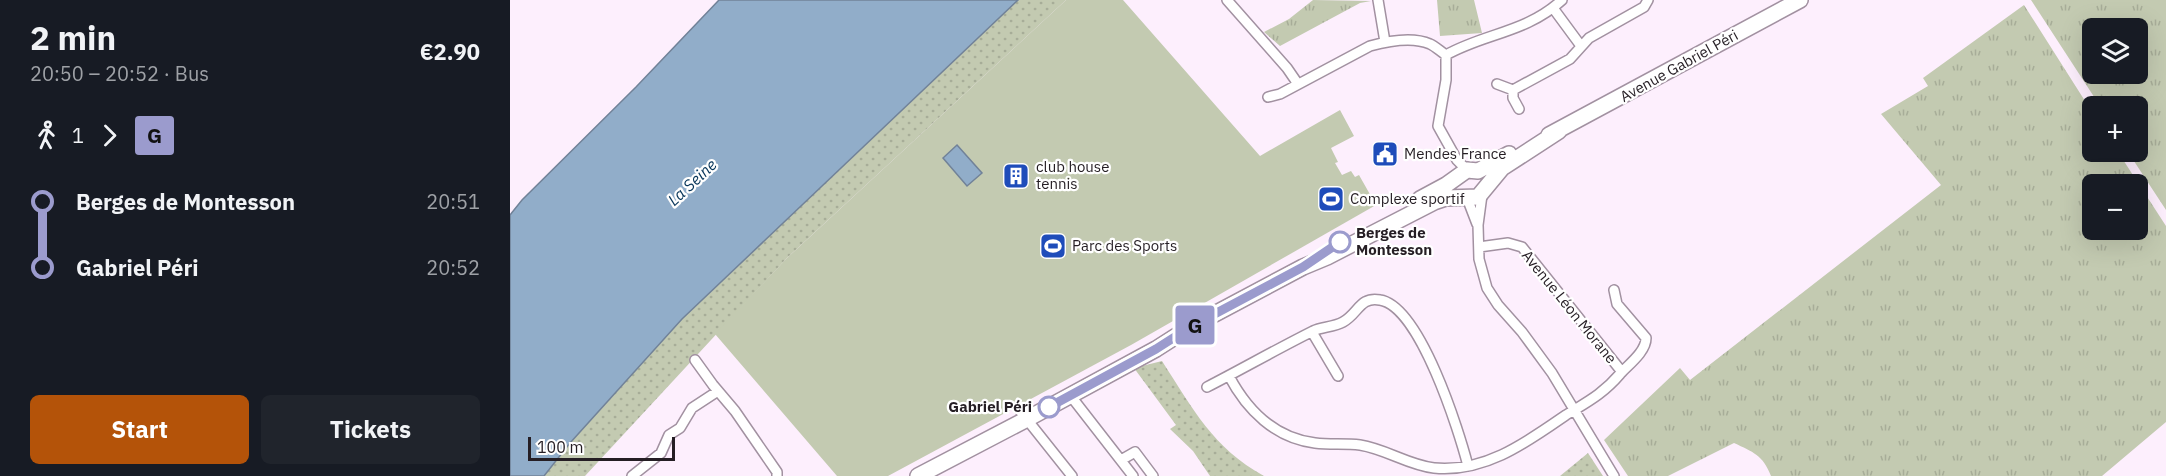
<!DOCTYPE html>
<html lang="en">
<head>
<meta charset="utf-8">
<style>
	body { margin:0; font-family:"IBM Plex Sans",sans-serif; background:#20242c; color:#f1f3f6; height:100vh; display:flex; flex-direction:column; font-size:22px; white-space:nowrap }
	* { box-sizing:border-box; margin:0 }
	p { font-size:20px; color:#9ea1a6 }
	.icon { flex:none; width:33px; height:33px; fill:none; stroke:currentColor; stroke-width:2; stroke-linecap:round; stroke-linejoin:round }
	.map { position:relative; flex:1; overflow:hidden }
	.panel { display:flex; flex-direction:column; background:#171b24; width:510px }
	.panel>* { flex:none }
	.badge { padding:0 12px; border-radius:4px; font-size:21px; line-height:39px }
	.tools { position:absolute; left:1572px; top:18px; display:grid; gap:12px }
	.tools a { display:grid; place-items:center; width:66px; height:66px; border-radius:9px; background:#171b24; box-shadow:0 6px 24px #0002; font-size:30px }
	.scale { position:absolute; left:18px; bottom:15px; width:147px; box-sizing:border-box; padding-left:6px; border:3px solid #251e24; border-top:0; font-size:16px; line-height:21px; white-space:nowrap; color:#251e24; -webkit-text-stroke:4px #fff; paint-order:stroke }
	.map>.badge { position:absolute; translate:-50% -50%; box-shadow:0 0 0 3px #fff }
	.legs { display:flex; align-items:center; gap:9px; height:66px; padding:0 30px; font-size:20px }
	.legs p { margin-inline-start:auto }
	.summary { display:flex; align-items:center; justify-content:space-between; height:102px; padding:0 30px }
	h1 { font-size:33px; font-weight:700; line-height:45px }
	.cta { display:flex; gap:12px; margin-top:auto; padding:12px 30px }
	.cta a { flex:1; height:69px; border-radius:9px; background:#b45309; color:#fff; font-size:24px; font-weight:700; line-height:69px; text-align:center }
	.cta a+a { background:#20242c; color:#f1f3f6 }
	ul { padding:0 30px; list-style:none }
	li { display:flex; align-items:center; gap:21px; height:66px; font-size:22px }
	li i { display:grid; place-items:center; width:9px; height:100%; margin:0 8px; background:currentColor }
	li i::after { content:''; width:15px; height:15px; margin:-8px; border:4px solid; border-radius:50%; background:#171b24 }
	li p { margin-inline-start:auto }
	li:first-child i { background:linear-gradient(#0000 50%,currentColor 0) }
	li:last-child i { background:linear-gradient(currentColor 50%,#0000 0) }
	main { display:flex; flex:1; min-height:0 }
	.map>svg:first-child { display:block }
</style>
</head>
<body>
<main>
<section class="panel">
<div class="summary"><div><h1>2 min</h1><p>20:50 – 20:52 · Bus</p></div><b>€2.90</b></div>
<div class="legs"><svg class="icon" aria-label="walk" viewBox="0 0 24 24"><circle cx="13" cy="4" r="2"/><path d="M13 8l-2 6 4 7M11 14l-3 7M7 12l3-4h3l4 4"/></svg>1<svg class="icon" aria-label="forward" viewBox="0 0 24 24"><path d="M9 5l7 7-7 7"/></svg><b class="badge" style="background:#9b9bcd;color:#111">G</b></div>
<ul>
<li><i style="color:#9b9bcd"></i><b>Berges de Montesson</b><p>20:51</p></li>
<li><i style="color:#9b9bcd"></i><b>Gabriel Péri</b><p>20:52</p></li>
</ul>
<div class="cta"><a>Start</a><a>Tickets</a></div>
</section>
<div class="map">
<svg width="1656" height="476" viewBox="0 0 1656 476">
	<defs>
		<pattern id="grass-tufts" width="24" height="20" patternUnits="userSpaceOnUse" patternTransform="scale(1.5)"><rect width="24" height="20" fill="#c3cab1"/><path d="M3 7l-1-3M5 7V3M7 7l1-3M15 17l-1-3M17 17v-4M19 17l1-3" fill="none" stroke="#a7ad98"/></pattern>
		<pattern id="park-dots" width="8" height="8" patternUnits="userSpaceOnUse" patternTransform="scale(1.5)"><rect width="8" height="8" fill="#c3cab1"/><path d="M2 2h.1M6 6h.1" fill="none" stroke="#a7ad98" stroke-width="1.8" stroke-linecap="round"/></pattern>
	</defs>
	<rect width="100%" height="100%" fill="#fdeffd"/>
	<path fill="url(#grass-tufts)" fill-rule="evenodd" d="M803,0l58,1 -11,2 -80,43 -16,-14 25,-13z
		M927,0h37l8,33 -42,3z
		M1521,0h135v210l-38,-58h10v-46h-38zM1582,28h46v46h-46z
		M1514,5l68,107v40h26l48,74v196l-64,54h-331c-8,-21 -18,-24 -37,-33l-66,33h-40l-24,-36 76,-72 10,12 251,-195 -60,-71 47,-28 -5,-8zM1582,184h46v46h-46z"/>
	<path fill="url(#park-dots)" d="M508,0h48l-279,258 -202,218h-41l26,-33 112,-124z
		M652,361c31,48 51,87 102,115h-54l-17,-25 -23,-22 6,-4 -42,-57z
		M1078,453l15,23h-43z"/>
	<path fill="#c3cab1" d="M556,0h57l137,156 80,-46 14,26 -23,12 7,14 -3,1 7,12 9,-4 4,6 4,-2 17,30 -245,140 -243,131h-51l-122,-142 72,-76z"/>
	<path fill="#91adc9" stroke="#718298" stroke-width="1.5" d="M209,0h299l-336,319 -112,124 -26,33h-34v-261l12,-15 114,-113z
		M447,145l25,28 -15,13 -24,-28z"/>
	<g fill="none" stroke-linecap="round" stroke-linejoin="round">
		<defs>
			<path id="street" d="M717,0l60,68 11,16
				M868,0l7,42
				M1043,8l28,38
				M987,84l16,6 57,-31 19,-21 55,-31 4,-7
				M1003,90v8l6,11
				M758,97l12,-3 90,-48c18,-5 42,-10 60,-2 5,2 11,8 16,11
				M957,170l-10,-10 -19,-34 8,-46v-25c39,-22 80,-22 116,-55
				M972,195l-4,30 1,34 8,29 11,17 24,27 30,41 62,103
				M957,198l10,26
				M969,247l29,-4 14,4 100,125
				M802,332l26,44
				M185,360l18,25 22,26 42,61v4
				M719,376c18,34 46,62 86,67 15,2 30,0 45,2 26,4 48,20 74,23 51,5 93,-26 132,-53 21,-13 37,-21 54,-41 8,-9 26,-22 26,-36l-29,-34 -3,-14
				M697,387c35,-18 70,-38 106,-56 9,-4 21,-4 30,-9 15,-8 17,-26 37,-22 40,6 79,131 88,166
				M560,395l63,81
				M511,412l51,64
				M611,460l14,-8 18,24
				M122,476l29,-23 8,-18 11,-7 12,-20 26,-17"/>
			<path id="primary" d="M1039,135l251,-135
				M910,199l26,-14 21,-15 11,1 31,-17
				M408,476l109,-57 129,-70 36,-23 111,-59 24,-10 107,-55 12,-4 32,-1 24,-29 57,-37"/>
		</defs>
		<use href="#street" stroke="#a291a1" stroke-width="12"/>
		<use href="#primary" stroke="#a291a1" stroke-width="18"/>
		<use href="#street" stroke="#fff" stroke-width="9"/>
		<use href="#primary" stroke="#fff" stroke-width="15"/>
	</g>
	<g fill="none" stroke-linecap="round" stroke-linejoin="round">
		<defs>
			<path id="line-1" d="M539,407l107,-58 36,-23 111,-59 37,-25"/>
		</defs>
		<use href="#line-1" stroke="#fff" stroke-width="14"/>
		<use href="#line-1" stroke="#9b9bcd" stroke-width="9"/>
	</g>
	<defs>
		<symbol id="civic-square" viewBox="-11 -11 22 22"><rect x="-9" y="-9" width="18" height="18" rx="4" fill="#1e4cba" stroke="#fff"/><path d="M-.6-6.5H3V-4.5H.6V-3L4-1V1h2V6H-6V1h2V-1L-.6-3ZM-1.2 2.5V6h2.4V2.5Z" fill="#fff"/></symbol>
		<symbol id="building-square" viewBox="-11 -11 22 22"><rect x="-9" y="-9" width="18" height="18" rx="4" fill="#1e4cba" stroke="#fff"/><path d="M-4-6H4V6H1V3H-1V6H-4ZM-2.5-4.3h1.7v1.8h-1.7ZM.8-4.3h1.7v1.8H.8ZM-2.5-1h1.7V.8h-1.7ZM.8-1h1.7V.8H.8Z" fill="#fff"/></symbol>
		<symbol id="stadium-square" viewBox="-11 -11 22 22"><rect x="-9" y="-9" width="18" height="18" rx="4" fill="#1e4cba" stroke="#fff"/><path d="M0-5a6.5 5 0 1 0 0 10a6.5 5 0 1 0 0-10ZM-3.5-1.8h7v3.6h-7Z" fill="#fff"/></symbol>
	</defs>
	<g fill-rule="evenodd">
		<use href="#civic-square" x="860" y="139" width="30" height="30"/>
		<use href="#building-square" x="491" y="161" width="30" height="30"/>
		<use href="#stadium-square" x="806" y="184" width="30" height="30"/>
		<use href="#stadium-square" x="528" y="231" width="30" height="30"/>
	</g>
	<g fill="#fff" stroke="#9b9bcd" stroke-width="3">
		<circle cx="830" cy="242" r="10"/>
		<circle cx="539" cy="407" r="10"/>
	</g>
	<g text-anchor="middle" stroke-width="4.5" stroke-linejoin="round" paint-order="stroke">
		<g font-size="15" fill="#251e24" stroke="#fff">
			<text transform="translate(1169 66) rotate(-29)" y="5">Avenue Gabriel Péri</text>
			<text transform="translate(1059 307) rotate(51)" y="5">Avenue Léon Morane</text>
		</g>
		<g font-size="15" fill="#251e24" stroke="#fff" text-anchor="start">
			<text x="894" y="159">Mendes France</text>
			<text x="526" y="172">club house<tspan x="526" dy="17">tennis</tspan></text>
			<text x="840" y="204">Complexe sportif</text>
			<text x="562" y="251">Parc des Sports</text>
		</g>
		<g font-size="15" font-weight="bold" fill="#251e24" stroke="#fff" text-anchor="start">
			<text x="846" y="238">Berges de<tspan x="846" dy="17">Montesson</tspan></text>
			<text x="522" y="412" text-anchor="end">Gabriel Péri</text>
		</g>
		<g font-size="16" font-style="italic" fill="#053459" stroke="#fff">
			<text transform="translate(182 182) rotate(-43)" y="6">La Seine</text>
		</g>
	</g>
</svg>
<div class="tools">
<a><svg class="icon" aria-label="layers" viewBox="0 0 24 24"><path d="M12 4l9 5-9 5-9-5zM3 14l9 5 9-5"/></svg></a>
<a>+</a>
<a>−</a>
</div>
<div class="scale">100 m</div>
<b class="badge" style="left:685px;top:325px;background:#9b9bcd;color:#111">G</b>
</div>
</main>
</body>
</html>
